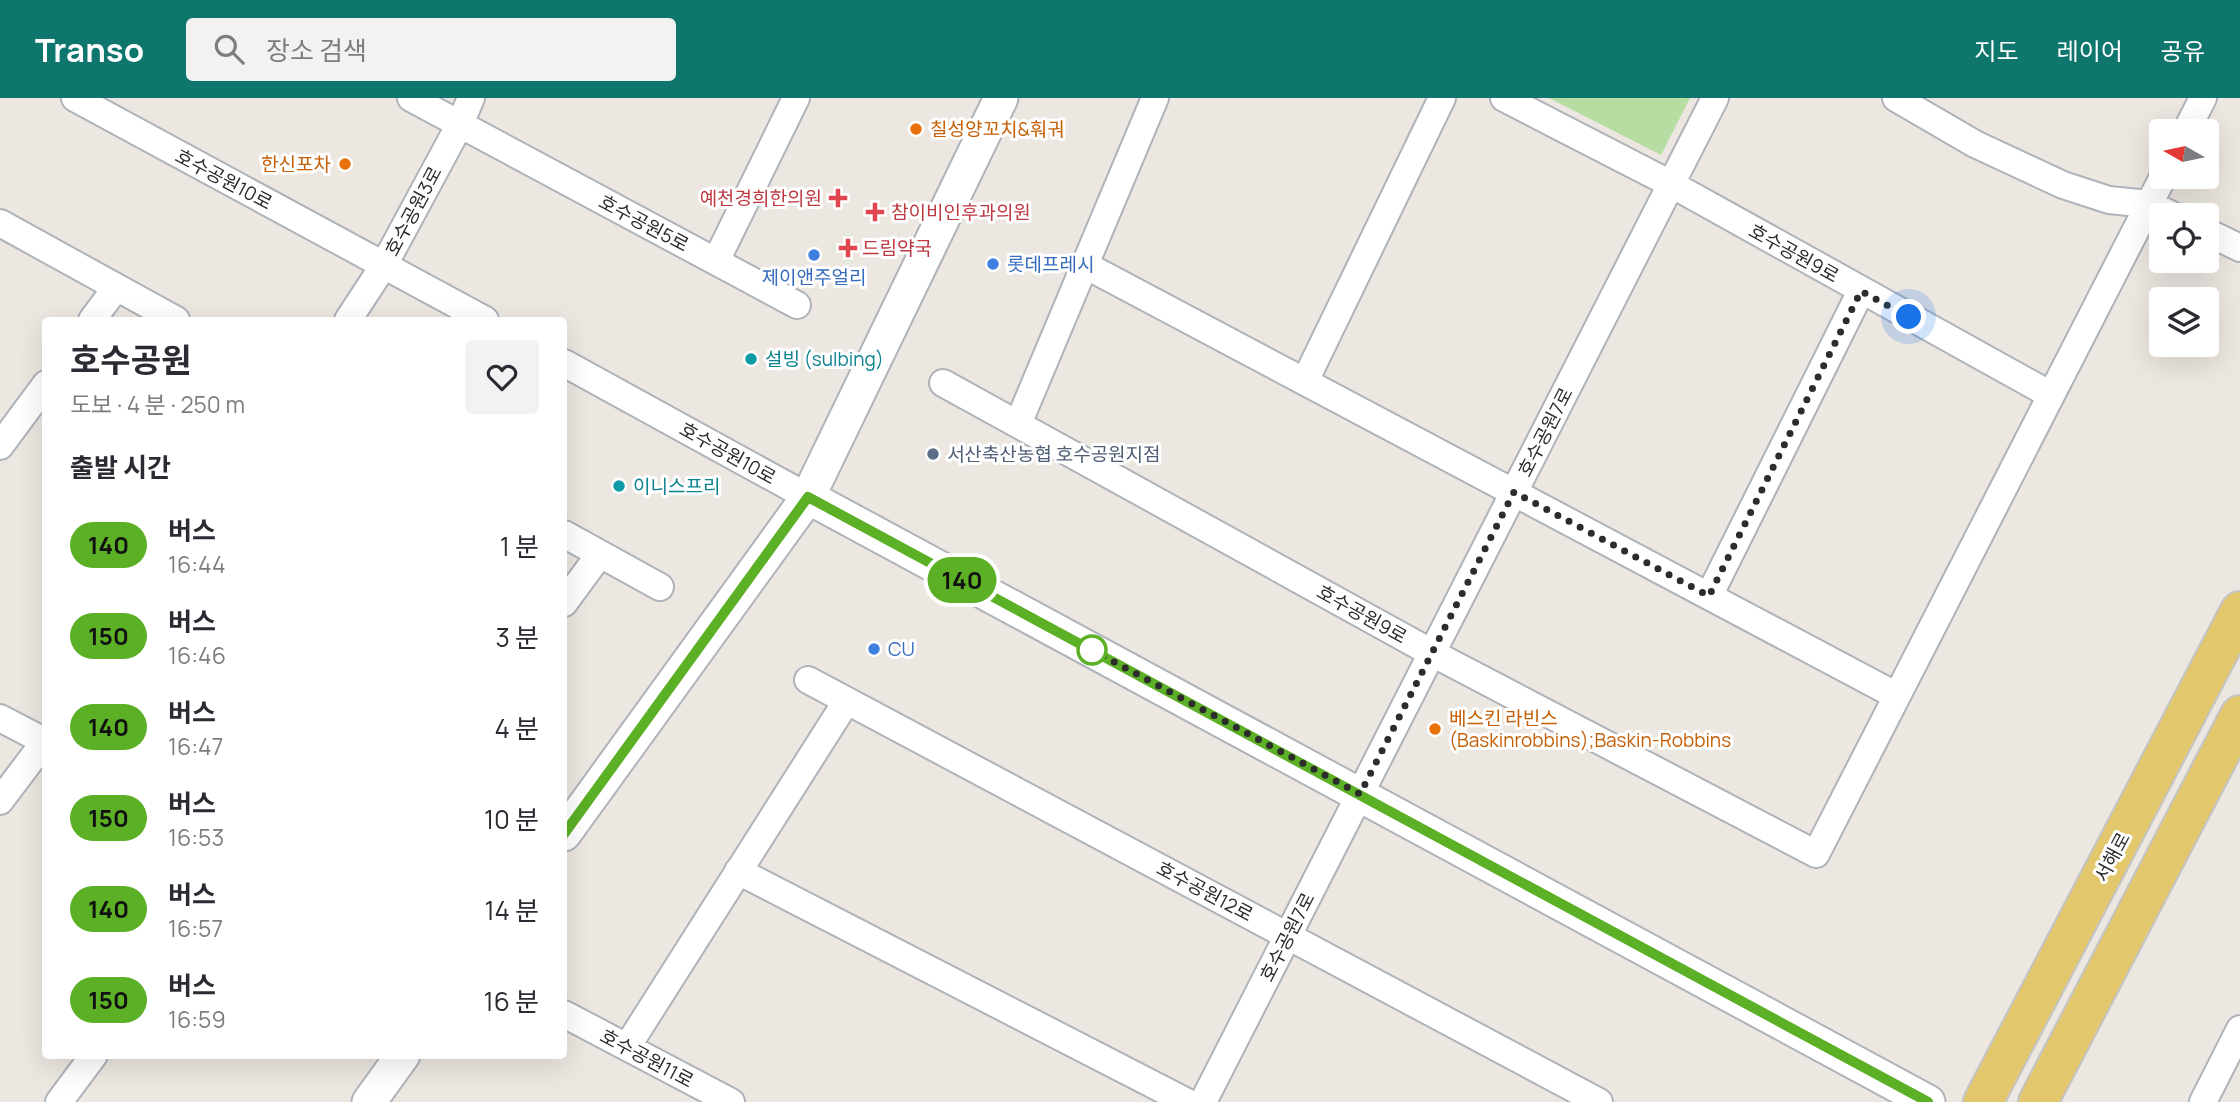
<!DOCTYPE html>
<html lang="ko">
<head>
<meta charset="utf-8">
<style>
	body { margin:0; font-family:Manrope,"Noto Sans KR",sans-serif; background:#f2f2f3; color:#2b2b33; height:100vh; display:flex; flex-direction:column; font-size:26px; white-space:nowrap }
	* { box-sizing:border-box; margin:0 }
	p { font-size:23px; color:#7c7c81 }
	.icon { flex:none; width:38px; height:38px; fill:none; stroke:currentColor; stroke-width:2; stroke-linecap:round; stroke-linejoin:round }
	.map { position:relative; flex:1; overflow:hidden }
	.details { position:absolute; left:42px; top:219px; width:525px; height:742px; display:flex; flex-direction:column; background:#fff; border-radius:7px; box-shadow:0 7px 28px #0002 }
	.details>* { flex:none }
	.badge { padding:0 14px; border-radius:23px; font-size:24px; line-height:46px }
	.needle { width:46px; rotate:279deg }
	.fabs { position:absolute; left:2149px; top:21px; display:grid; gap:14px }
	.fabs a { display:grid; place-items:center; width:70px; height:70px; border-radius:7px; background:#fff; box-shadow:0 7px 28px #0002; font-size:35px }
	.you { position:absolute; width:35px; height:35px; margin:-18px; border:5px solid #fff; border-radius:50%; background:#1a73e8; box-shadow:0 0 0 10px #1a73e833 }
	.map>.badge { position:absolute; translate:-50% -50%; box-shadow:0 0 0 4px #fff }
	h2 { padding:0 28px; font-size:26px; line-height:63px }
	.round { display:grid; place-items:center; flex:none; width:74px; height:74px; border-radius:7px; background:#f2f2f3 }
	.overview { display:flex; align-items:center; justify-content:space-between; height:119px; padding:0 28px }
	h1 { font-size:33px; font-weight:700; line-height:52px }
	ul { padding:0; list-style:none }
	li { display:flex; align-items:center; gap:21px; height:91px; padding:0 28px }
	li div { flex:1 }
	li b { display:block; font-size:26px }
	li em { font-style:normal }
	li .badge { min-width:77px; font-weight:700; text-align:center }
	header { display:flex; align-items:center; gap:42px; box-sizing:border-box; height:98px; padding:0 35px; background:#0f766e; color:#fff }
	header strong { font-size:33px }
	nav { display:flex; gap:38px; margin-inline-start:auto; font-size:24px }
	.search { width:490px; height:63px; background:#f2f2f3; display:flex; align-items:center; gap:18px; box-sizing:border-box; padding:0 24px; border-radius:7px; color:#7c7c81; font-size:26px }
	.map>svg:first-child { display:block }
</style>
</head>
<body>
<header>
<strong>Transo</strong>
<div class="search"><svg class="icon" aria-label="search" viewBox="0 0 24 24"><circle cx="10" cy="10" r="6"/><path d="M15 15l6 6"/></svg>장소 검색</div>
<nav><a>지도</a><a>레이어</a><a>공유</a></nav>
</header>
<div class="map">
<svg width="2240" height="1004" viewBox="0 0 2240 1004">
	<rect width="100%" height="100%" fill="#ece7e0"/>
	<path fill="#b7dda2" d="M1549,0h141l-29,57z"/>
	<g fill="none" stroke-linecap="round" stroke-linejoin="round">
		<defs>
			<path id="minor" d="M75,0l410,222
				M411,0l386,207
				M1504,0l167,86 380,211
				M1896,0l79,46 88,41 46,15 40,4 23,11
				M2186,33l17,-33
				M0,125l176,97
				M2207,134l33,16
				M716,163l80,-163
				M1085,167l812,431
				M92,222l24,-32
				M348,222l36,-55 76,-141 11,-26
				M564,265l244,134
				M1305,283l137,-283
				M943,285l489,270 384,201 347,-677
				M1018,326l137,-326
				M0,348l46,-62
				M564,436l96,53
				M1709,498l152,-305
				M564,505l36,-49
				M808,582l791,422
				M0,620l46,24
				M0,703l46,-61
				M738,773l449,231
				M564,916l167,88
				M627,949l219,-345
				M59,1004l35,-47
				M1203,1004l512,-1004
				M2203,1004l37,-73"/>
			<path id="tertiary" d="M808,399l1120,605
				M564,736l244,-337 193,-399
				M369,1004l34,-47"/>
			<path id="primary" d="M1983,1004l257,-491
				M2038,1004l202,-387"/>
		</defs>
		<use href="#minor" stroke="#b0b2bb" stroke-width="30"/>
		<use href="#tertiary" stroke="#b0b2bb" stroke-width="37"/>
		<use href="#primary" stroke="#c4c4c4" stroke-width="42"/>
		<use href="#minor" stroke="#fff" stroke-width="26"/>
		<use href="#tertiary" stroke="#fff" stroke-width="33"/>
		<use href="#primary" stroke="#e3c76d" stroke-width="38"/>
	</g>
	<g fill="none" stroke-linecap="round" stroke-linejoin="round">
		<defs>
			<path id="line" d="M564,736l244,-337 1120,605"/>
		</defs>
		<use href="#line" stroke="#fff" stroke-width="16"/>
		<use href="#line" stroke="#5bb025" stroke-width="10"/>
		<path stroke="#2c2c2c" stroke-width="7" stroke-dasharray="0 12.6" d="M1092,552l268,144 154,-302 195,104 152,-305 48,26"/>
	</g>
	<g fill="#e8710a" stroke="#fff" stroke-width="2.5">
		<circle cx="916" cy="31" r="7"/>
		<circle cx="345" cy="66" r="7"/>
		<circle cx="1435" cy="631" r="7"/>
	</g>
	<g fill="#e0444e" stroke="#fff" stroke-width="2.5">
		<path d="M834.5 89.5h7v7h7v7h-7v7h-7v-7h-7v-7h7z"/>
		<path d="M871.5 103.5h7v7h7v7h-7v7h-7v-7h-7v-7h7z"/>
		<path d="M844.5 139.5h7v7h7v7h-7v7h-7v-7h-7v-7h7z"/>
	</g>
	<g fill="#3f7fe0" stroke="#fff" stroke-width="2.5">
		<circle cx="814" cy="157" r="7"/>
		<circle cx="993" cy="166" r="7"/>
		<circle cx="874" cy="551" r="7"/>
	</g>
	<g fill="#0f9aa8" stroke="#fff" stroke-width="2.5">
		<circle cx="751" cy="261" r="7"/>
		<circle cx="619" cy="388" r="7"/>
	</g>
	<circle fill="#5c6f8a" stroke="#fff" stroke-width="2.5" cx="933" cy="356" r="7"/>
	<circle fill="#fff" stroke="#5bb025" stroke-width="3.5" cx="1092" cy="552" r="14"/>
	<g text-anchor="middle" stroke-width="6" stroke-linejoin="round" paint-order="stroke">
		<g font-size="19" fill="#c56008" stroke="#fff" text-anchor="start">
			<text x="930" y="38">칠성양꼬치&amp;훠궈</text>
			<text x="331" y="73" text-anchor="end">한신포차</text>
			<text x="1449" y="627">베스킨 라빈스<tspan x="1449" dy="22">(Baskinrobbins);Baskin-Robbins</tspan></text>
		</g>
		<g font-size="19" fill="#2c2c2c" stroke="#fff">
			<text transform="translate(224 81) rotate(28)" y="7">호수공원10로</text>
			<text transform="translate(413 113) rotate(-62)" y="7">호수공원3로</text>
			<text transform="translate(644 125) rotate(28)" y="7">호수공원5로</text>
			<text transform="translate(1794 155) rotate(29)" y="7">호수공원9로</text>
			<text transform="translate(1545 334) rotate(-63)" y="7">호수공원7로</text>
			<text transform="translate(728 355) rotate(29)" y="7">호수공원10로</text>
			<text transform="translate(1362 516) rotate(29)" y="7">호수공원9로</text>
			<text transform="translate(2112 759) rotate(-62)" y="7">서해로</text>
			<text transform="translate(1205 793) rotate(28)" y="7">호수공원12로</text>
			<text transform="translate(1287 839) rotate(-63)" y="7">호수공원7로</text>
			<text transform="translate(647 960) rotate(28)" y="7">호수공원11로</text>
		</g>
		<g font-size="19" fill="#be3a42" stroke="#fff" text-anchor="start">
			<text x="822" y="107" text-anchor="end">예천경희한의원</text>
			<text x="891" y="121">참이비인후과의원</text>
			<text x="862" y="157">드림약국</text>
		</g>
		<g font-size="19" fill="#366cbe" stroke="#fff" text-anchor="start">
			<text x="1007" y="173">롯데프레시</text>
			<text x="814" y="186" text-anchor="middle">제이앤주얼리</text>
			<text x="888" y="558">CU</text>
		</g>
		<g font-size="19" fill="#0d838f" stroke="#fff" text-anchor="start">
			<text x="765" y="268">설빙 (sulbing)</text>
			<text x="633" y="395">이니스프리</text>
		</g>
		<g font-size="19" fill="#4e5e75" stroke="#fff" text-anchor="start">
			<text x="947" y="363">서산축산농협 호수공원지점</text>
		</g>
	</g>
</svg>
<div class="fabs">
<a><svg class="needle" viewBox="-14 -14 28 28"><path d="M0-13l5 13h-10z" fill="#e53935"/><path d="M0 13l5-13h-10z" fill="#7c7c81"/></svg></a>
<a><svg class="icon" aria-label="locate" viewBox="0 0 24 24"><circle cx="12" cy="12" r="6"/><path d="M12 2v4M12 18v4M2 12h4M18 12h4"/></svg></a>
<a><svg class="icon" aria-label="layers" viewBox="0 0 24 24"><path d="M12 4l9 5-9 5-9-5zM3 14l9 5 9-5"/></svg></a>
</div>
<div class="you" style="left:1909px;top:219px"></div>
<b class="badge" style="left:962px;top:482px;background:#5bb025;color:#111">140</b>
<section class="details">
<div class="overview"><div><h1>호수공원</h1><p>도보 · 4 분 · 250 m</p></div><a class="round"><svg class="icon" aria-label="heart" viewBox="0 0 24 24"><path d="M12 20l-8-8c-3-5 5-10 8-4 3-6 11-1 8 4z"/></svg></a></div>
<h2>출발 시간</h2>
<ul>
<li><span class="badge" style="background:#5bb025;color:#111">140</span><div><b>버스</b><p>16:44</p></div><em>1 분</em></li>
<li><span class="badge" style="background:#5bb025;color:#111">150</span><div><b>버스</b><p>16:46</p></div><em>3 분</em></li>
<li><span class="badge" style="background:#5bb025;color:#111">140</span><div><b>버스</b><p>16:47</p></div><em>4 분</em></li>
<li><span class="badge" style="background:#5bb025;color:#111">150</span><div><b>버스</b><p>16:53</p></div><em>10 분</em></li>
<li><span class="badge" style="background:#5bb025;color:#111">140</span><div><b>버스</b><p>16:57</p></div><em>14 분</em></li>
<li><span class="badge" style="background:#5bb025;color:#111">150</span><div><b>버스</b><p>16:59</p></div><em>16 분</em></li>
</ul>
</section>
</div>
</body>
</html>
